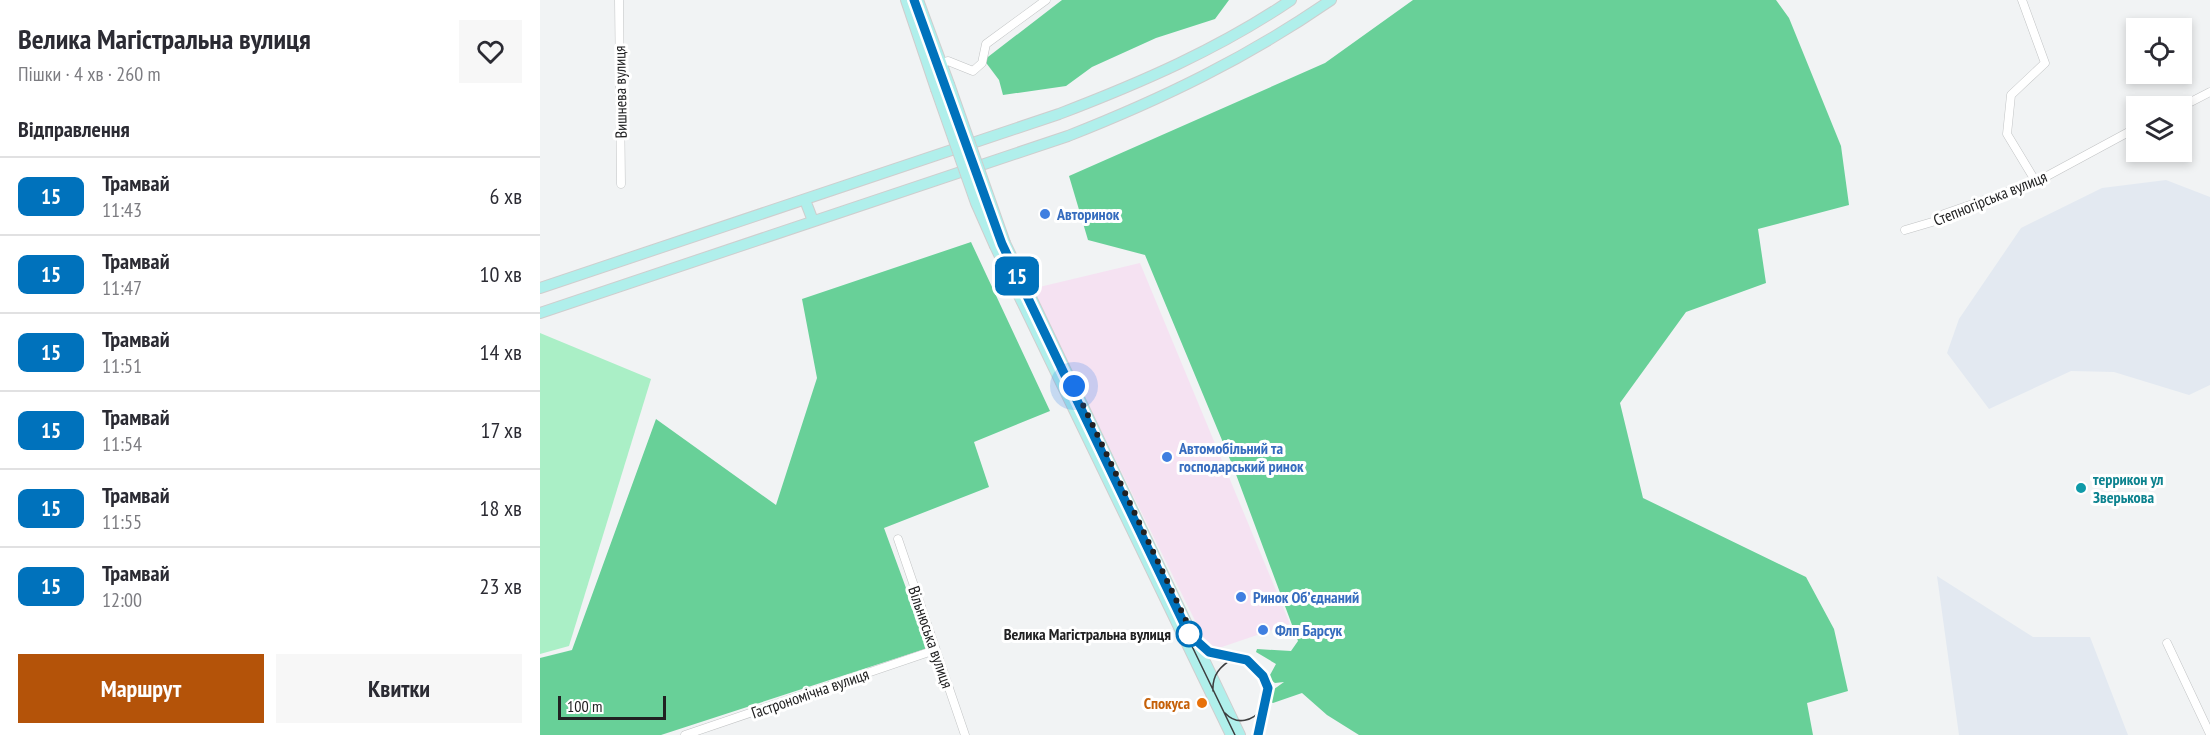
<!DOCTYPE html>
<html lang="uk">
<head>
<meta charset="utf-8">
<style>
	body { margin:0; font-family:"PT Sans Narrow",sans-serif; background:#f7f7f7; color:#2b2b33; height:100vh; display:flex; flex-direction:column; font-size:22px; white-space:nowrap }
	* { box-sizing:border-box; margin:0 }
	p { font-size:20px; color:#7c7c81 }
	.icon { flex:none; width:33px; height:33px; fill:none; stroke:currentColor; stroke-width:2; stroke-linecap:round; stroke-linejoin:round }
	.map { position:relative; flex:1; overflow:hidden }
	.side { display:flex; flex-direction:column; background:#fff; width:540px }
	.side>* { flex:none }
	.badge { padding:0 12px; border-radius:9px; font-size:21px; line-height:39px }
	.tools { position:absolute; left:1586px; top:18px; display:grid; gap:12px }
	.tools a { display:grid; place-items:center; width:66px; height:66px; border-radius:0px; background:#fff; box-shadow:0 3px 9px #0003; font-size:30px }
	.scale { position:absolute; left:18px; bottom:15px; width:108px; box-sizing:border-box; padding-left:6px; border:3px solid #212122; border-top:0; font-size:16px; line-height:21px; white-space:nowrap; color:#212122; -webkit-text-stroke:4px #fff; paint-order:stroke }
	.you { position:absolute; width:30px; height:30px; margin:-15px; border:4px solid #fff; border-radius:50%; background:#1a73e8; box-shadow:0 0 0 9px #1a73e833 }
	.map>.badge { position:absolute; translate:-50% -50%; box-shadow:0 0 0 3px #fff }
	h2 { padding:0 18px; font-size:22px; line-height:54px }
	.round { display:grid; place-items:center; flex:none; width:63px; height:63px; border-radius:0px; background:#f7f7f7 }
	.summary { display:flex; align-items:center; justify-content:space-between; height:102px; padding:0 18px }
	h1 { font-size:28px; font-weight:600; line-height:45px }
	.button { display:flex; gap:12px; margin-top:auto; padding:12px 18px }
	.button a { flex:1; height:69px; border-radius:0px; background:#b45309; color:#fff; font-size:24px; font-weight:600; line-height:69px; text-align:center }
	.button a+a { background:#f7f7f7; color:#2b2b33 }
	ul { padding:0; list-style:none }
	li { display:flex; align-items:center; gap:18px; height:78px; padding:0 18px; border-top:2px solid #e1e1e2 }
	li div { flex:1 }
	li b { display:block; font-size:22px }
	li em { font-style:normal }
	li .badge { min-width:66px; font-weight:700; text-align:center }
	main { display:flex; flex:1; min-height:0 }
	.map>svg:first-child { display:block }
</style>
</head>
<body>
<main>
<section class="side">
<div class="summary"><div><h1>Велика Магістральна вулиця</h1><p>Пішки · 4 хв · 260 m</p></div><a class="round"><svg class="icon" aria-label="heart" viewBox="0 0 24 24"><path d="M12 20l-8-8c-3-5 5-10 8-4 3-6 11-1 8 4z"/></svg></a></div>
<h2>Відправлення</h2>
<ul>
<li><span class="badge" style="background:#0072bc;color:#fff">15</span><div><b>Трамвай</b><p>11:43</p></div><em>6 хв</em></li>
<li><span class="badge" style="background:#0072bc;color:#fff">15</span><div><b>Трамвай</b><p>11:47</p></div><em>10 хв</em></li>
<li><span class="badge" style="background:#0072bc;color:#fff">15</span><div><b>Трамвай</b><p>11:51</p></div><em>14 хв</em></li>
<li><span class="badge" style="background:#0072bc;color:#fff">15</span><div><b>Трамвай</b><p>11:54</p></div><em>17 хв</em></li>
<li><span class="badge" style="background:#0072bc;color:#fff">15</span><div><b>Трамвай</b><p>11:55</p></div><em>18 хв</em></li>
<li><span class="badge" style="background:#0072bc;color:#fff">15</span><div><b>Трамвай</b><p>12:00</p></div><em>23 хв</em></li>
</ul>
<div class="button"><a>Маршрут</a><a>Квитки</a></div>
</section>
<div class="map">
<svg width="1670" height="735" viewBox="0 0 1670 735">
	<rect width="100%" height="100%" fill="#f1f3f4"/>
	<path fill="#f5e2f2" d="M600,263l150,361 -80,27 -179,-362z"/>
	<path fill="#e3e9f1" d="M1626,180l44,17v188l-21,10 -75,-23 -43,-1 -82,38 -42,-56 12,-34 62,-91 81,-40z
		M1397,576l96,61h57l38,98h-169z"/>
	<path fill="#aaefc6" d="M0,333l111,46 -82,267 -29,8z"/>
	<path fill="#68d098" d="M522,0h167l-14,19 -59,19 -64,29 -26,19 -63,9 -4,-15 -15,-20z
		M873,0h363l13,18 52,128 8,59 -91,24 8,54 -80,29 -66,91 23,95 163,79 28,52 14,62 -41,12 6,32h-454l-32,-20 -25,-22 -29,10 -4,-2 1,-9 14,-10 -9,1 -4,-3 -1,-5 6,-11 -20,-12 1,-3 34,2 7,-10 -64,-172 -89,-214 -57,-15 -19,-64 256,-113z
		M431,242l79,169 -76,31 15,45 -105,41 44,120 -267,87h-121v-77l32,-8 84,-231 120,86 41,-127 -15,-79z"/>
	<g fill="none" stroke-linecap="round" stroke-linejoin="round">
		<defs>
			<path id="minor" d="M79,0l2,184
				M1482,0l23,63 -34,32 -4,39 29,48
				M387,61l14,3 7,-3 25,10 9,-8 4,-19 60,-44
				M1641,107l29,-15
				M1365,230l34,-10 5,-6 92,-32 100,-54
				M358,539l67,196
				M1627,643l43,91
				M145,735l250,-85"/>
			<path id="major" d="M366,0l30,89
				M378,0l31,84
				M265,200l8,21
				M465,243l235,492
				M455,246l236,489
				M0,288l519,-174c81,-31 160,-65 232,-114
				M0,313l528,-177c94,-37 179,-78 263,-136"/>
		</defs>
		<use href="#minor" stroke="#c2c4c5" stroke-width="9"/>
		<use href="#major" stroke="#cecece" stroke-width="12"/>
		<use href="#minor" stroke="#fff" stroke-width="8"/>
		<use href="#major" stroke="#b0efeb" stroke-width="10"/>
		<path stroke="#3d3e3f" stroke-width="1.5" d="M374,0l88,244 187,390 20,18 38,8 16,16 5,12 -10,47
			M648,638l47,97
			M673,691c-1,-16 7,-25 21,-33
			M685,713c12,13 28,8 38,-5"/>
		<defs>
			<path id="major-bridge" d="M409,84l56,159
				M396,89l40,114 19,43"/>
		</defs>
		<use href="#major-bridge" stroke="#cecece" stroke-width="12" stroke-linecap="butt"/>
		<use href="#major-bridge" stroke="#b0efeb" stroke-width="10"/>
	</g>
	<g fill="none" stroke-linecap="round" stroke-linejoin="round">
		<defs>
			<path id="line" d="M374,0l88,244 187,390 20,18 38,8 16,16 5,12 -10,47"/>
		</defs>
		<use href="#line" stroke="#fff" stroke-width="14"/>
		<use href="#line" stroke="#0072bc" stroke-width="9"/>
		<path stroke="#212122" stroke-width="6" stroke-dasharray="0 10.8" d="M534,386l118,247 -3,1"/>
	</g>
	<g fill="#3f7fe0" stroke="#fff" stroke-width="2">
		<circle cx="505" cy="214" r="6"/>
		<circle cx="627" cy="457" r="6"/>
		<circle cx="701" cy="597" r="6"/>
		<circle cx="723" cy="630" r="6"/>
	</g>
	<circle fill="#0f9aa8" stroke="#fff" stroke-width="2" cx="1541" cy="488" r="6"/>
	<circle fill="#fff" stroke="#0072bc" stroke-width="3" cx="649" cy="634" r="12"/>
	<circle fill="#e8710a" stroke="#fff" stroke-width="2" cx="662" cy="703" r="6"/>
	<g text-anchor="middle" stroke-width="6" stroke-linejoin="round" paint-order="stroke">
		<g font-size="16" fill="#212122" stroke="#fff">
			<text transform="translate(80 92) rotate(-91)" y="6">Вишнева вулиця</text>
			<text transform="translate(1450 198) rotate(-22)" y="6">Степногірська вулиця</text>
			<text transform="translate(391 637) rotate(71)" y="6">Вільнюська вулиця</text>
			<text transform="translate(270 693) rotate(-19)" y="6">Гастрономічна вулиця</text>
		</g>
		<g font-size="16" font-weight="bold" fill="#366cbe" stroke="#fff" text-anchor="start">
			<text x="517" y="220">Авторинок</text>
			<text x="639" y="454">Автомобільний та<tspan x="639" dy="18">господарський ринок</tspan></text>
			<text x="713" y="603">Ринок Обʼєднаний</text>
			<text x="735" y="636">Флп Барсук</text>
		</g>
		<g font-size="16" font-weight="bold" fill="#0d838f" stroke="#fff" text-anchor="start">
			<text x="1553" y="485">террикон ул<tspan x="1553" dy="18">Зверькова</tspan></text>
		</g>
		<g font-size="16" font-weight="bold" fill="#212122" stroke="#fff" text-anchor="end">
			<text x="631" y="640">Велика Магістральна вулиця</text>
		</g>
		<g font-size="16" font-weight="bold" fill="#c56008" stroke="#fff" text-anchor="end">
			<text x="650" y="709">Спокуса</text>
		</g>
	</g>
</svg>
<div class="tools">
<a><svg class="icon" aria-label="locate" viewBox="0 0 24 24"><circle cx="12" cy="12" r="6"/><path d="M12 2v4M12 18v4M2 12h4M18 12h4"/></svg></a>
<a><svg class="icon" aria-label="layers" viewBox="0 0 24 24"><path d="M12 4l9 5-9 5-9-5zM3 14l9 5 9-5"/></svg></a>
</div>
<div class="scale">100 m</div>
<div class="you" style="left:534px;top:386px"></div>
<b class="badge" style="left:477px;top:276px;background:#0072bc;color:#fff">15</b>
</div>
</main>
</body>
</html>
